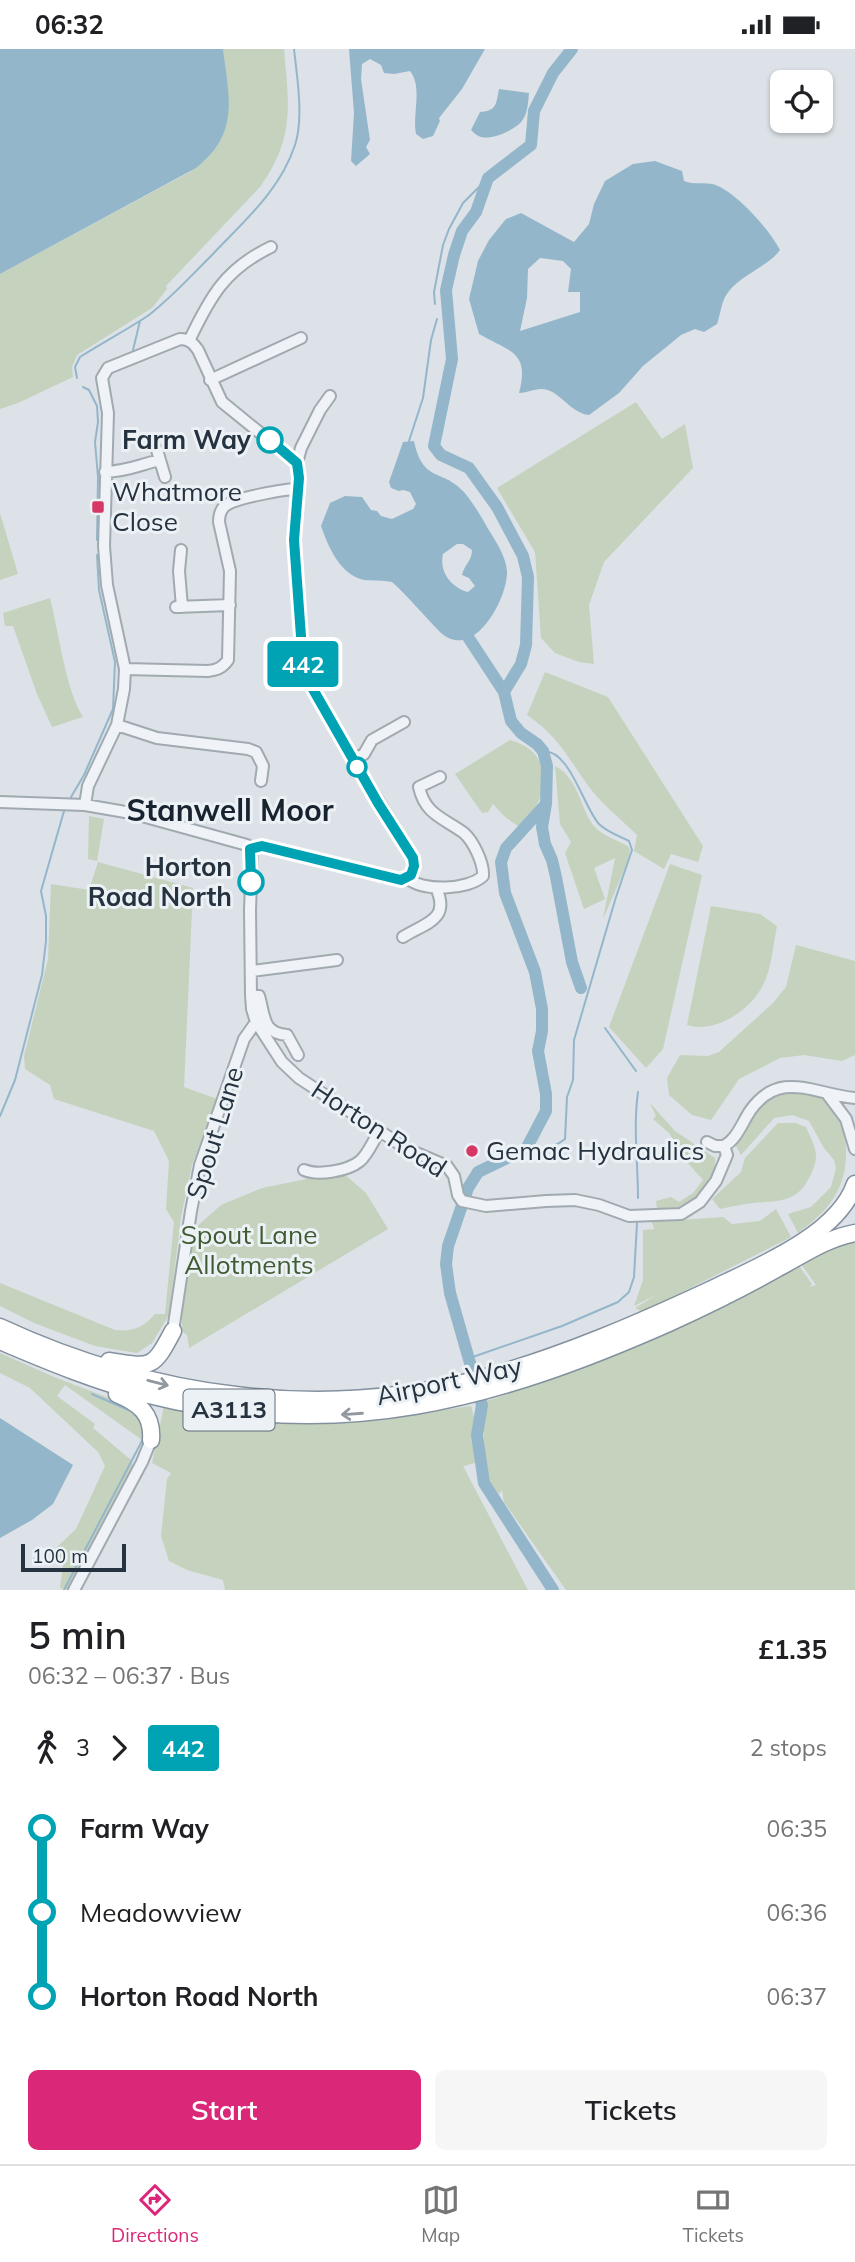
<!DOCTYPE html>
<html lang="en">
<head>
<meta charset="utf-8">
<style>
	body { margin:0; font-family:Mulish,sans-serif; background:#f6f6f6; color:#202124; height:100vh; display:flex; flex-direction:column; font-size:26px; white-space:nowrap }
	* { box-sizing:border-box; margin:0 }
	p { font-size:23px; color:#757577 }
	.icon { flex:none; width:38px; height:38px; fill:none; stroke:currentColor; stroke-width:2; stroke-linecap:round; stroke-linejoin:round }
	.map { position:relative; height:1541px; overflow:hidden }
	.sheet { display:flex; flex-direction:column; background:#fff; flex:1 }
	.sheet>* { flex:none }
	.badge { padding:0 14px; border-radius:5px; font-size:24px; line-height:46px }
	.fabs { position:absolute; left:770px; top:21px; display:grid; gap:14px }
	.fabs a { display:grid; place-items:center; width:63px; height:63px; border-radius:10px; background:#fff; box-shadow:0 2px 5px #0004; font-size:35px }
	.scale { position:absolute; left:21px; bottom:18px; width:105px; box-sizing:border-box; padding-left:7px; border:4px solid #25323f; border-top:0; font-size:19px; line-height:24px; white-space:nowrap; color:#25323f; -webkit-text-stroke:5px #ebf1f5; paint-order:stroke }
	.map>.badge { position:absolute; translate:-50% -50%; box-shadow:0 0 0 4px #fff }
	.legs { display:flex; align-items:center; gap:10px; height:77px; padding:0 28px; font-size:23px }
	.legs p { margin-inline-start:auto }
	.overview { display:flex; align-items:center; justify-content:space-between; height:119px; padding:0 28px }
	h1 { font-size:38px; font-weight:600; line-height:52px }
	.action { display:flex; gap:14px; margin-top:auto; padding:14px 28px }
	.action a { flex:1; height:80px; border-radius:10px; background:#db2777; color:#fff; font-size:28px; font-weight:600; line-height:80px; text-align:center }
	.action a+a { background:#f6f6f6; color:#202124 }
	ul { padding:0 28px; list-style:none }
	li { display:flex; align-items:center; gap:24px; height:84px; font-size:26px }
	li i { display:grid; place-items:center; width:10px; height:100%; margin:0 9px; background:currentColor }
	li i::after { content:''; width:18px; height:18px; margin:-9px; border:5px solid; border-radius:50%; background:#fff }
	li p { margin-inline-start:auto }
	li:first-child i { background:linear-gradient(#0000 50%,currentColor 0) }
	li:last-child i { background:linear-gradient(currentColor 50%,#0000 0) }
	.status { display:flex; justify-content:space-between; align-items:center; height:49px; padding:0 35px; background:#fff; direction:ltr }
	.status svg { height:19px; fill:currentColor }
	.tabs { display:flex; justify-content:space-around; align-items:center; height:98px; border-top:2px solid #e0e0e0; background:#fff; font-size:19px; color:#757577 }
	.tabs a { display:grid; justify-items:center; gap:4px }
	.tabs .selected { color:#db2777 }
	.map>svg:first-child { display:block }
</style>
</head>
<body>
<div class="status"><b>06:32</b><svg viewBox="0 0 49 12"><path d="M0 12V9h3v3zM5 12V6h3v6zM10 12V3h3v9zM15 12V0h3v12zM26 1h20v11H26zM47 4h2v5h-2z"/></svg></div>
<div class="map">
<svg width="855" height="1541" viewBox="0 0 855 1541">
	<rect width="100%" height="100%" fill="#dce2e7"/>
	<path fill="#c5d2bd" d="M223,0h61c5,57 11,89 -24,138l-94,99 1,3 -15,19 -75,47 -5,12 1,10 -55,26 -18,6v-135l188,-101c51,-31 41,-73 35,-124z
		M636,353l26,37 23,-15 8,44 -89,94 -15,43 5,59 -15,-2 -24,-9 -14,-15 -6,-86 -38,-64z
		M0,464l18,61 -18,6z
		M50,549c9,35 15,90 33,119l-31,10 -15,-33 -24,-68h-8l-2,-13z
		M545,623l63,25 95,149 -5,16 -27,-8 -7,15 -30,-18 3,-16c-16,-16 -37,-32 -50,-51 -20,-28 -30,-49 -60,-69z
		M510,691c30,8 40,31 29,60 -4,10 -12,20 -17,29l-17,-12 -12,-13 -5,8 -6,1 -27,-39z
		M555,717c26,13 25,49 43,64 8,7 21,11 30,16l2,4 -4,16 -23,53 12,-61 -21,10 11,31 -21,10 -19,-56 6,-11 -11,-18z
		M89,767l15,3 -7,42 -9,-2z
		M98,813l95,26 -9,199 33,12 -25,66 -11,52 -12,98 -17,28 -15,10 -42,-7 -61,-23 -34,-17v-23l115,47c18,2 29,-3 40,-16h10l9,-92 -8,-13 3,-48 -15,-30 -100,-32 -4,-14 -25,-16 -1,-13 24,-97 3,-75 38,6z
		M670,815l32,11 -39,174 -17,19 -37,-41z
		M711,857l49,8 17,12c-4,18 -5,42 -14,59 -12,25 -48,49 -76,40z
		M796,896l59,16v94l-13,6 -38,-6 -24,3 -41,21 -28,41 -19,-5 -23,-20 -2,-17 13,-23 28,1 11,-4 54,-49 13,-16z
		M791,1041c11,1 23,2 32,8 27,21 29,68 13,96 -9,17 -24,28 -38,39l-10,-19 23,-7 20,-20 5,-19 -2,-8 -10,-12 -15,-27 -17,-6 -18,3 -33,37 -5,-9c16,-32 20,-44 55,-56z
		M650,1054l25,28 40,27v13l-18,27 -18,9 -22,2 -1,-8 15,-4 8,5 14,-9 10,-13 -16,-18 -18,-29 -16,-14 3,-3z
		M778,1074h17l11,4c10,23 15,28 3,51 -12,25 -32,23 -56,25 -11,1 -22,4 -33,6l-8,-10 29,-27 4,-14z
		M342,1123l24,21 22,36 -199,119 -2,-13 -5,-4v-23l11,-78 28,-25 41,-17z
		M776,1160l15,28 -148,75 -8,-4 23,-14 -24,12 9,-26v-50l11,-1 -2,-7 71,-5 9,7 28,-3z
		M848,1189h7v352h-289l-62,-88 -2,-12 -3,4 -11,-11 -4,-41v-40c58,-20 115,-39 171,-64 49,-22 97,-47 144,-72l13,18 -3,3 7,-2 -15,-21z
		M0,1304l54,24 68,26 20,12v25l-77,-55 -8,11 38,28 -2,4 38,32 2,6 -66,124 -7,-2 3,-24 -7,-16 20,-19 29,-63 -7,-14 -68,-64 -30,-15z
		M164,1357c50,9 100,18 151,17 53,0 104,-10 156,-17l5,18 -1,39 -12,3 65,124h-303l-2,-10 -36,-10 -18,-9 -8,-25 6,-57 4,-6 -19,-10z"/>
	<path fill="#94b6cb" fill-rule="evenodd" d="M0,0h223c6,48 17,85 -27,119l-196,106z
		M349,0h136l-23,40 -23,29 1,3 -7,15 -10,3 -7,-5c-4,-19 7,-47 -6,-63l-16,3 -10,-1 -3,-8 -11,-6 -8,5 -1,15 9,61 -4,7 4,7 -14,12 -5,-5 3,-48z
		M499,40l30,4c-1,9 -1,20 -7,28 -7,9 -30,19 -41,16 -4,-1 -7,-4 -10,-7l9,-18c17,-1 16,-8 19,-23z
		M655,112l27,10 2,10c11,4 19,1 28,3 22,5 58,46 68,66 -13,18 -44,26 -55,47 -4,8 -5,19 -8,27l-13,8 -9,-3 -14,6 -38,31 -24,27 -30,22c-20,-2 -29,-26 -48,-26 -7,0 -15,4 -22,4 11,-42 -9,-41 -40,-59l-10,-35 9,-38 11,-21 17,-21 15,-6 53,29 15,-18 5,-20 11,-23 28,-17zM540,209l23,3 8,8 -3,23h12v20l-60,19 7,-33 1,-29z
		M414,392c9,42 27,27 49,50 9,10 18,25 24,36 8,13 19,29 20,44 1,28 -34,92 -67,61 -16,-16 -31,-35 -48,-50 -9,-2 -19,-1 -28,-2 -24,-5 -36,-34 -43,-54l9,-23 15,-7 17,1 9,13 6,1 4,5 11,3 21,-10 3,-5 -6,-12 -7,-2 -4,1 -8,-3 -2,-6 14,-40zM457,495h6l9,6c0,11 -8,15 -10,25l7,3 6,8 -7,6c-17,-5 -29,-20 -25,-38z
		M0,1369l73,47 -20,39 -21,16 -32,18z"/>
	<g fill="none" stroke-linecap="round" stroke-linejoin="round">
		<path stroke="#94b6cb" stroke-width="2" d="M435,255l-1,-12 9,-47 6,-16 14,-26 25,-25
			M133,301l7,-29
			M77,329l-2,-11 5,-10c23,-15 47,-27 69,-42 23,-18 42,-39 62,-59 32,-34 69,-65 84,-111 9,-27 2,-68 -1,-96
			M83,338l6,3 8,16 1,16 -3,20 3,35 -1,63
			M409,392l14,-43 8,-58 6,-21
			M71,748l13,-22 29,-66 2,-47 -16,-72 -2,-35
			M605,979l31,43
			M638,1043c-5,35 0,71 0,106
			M0,1067l15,-36 27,-105 4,-34v-25l-5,-25 23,-80
			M526,1100c16,1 26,0 39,-10l2,-42 6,-17 1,-40 42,-143 16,-47 -3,-9c-10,-5 -22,-9 -30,-17 -16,-18 -29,-74 -56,-73
			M467,1310l95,-33 56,-24 11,-10 5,-15 3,-54
			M92,1345l41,18 5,6
			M64,1541l79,-151"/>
		<path stroke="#94b6cb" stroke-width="12" d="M468,588l36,55 7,29 10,12 16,11 6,7 4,15 -1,38 -4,23 3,17 7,16 4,17 16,85 9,26
			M504,643l17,-28 5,-19 2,-68 -5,-21 -26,-49 -28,-39 -28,-13 -7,-9 18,-87 -6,-69 8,-35 8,-24 14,-19 12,-34 43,-33 3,-34 19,-38 19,-24
			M546,755l-40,44 -5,14 4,31 30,79 7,37v22l-4,20 8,43v17l-20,38 -48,23 -10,16 -20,58 -2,18 4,29 32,112 -5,30 7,48 69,107"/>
		<defs>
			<path id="minor" d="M189,292c21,-44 36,-72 82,-94
				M210,331l91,-42
				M157,401l8,27
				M297,414l4,-15 19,-38 10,-14
				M105,423c24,-1 33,-7 55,-12
				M181,501l-2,21 3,36
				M176,558l54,-2
				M125,620l83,2c9,-1 14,-3 20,-11l2,-89 -11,-49c0,-6 1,-12 6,-16 9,-8 60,-17 73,-17
				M117,676l40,13 91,11 8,3 7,14 -2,15
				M353,711l11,-6 8,-14 32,-18
				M0,753l85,3 46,8 116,32 5,10 -2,55 1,85 1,14 4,13 26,40 17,16 108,71 40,17 7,10 4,19 4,6 24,5 60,-5 29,-1 24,5 30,11 52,-2 19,-12 16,-21 11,-26 -3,-9
				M85,756l3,-19 29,-61 7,-36 1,-20 -18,-84 -3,-39 4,-133 -6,-35 6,-10 72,-29c9,0 13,4 18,11l24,52 75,61 2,15 -5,62 9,125 7,19 44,77 59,97c1,8 1,15 -6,20
				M250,800l12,-3 126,31 13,3 6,-2
				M407,829c16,14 61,12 76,-2 1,-13 -10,-35 -19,-43 -20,-15 -39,-18 -45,-46l21,-10
				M403,888c22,-14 48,-17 33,-49
				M252,922l85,-11
				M251,946l8,1c6,20 3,37 28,39l11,20
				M828,1046l18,24 9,30
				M707,1093l8,4h9
				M724,1097c13,-7 18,-23 26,-35 30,-43 65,-16 105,-13
				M304,1121c14,6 44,1 56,-9 8,-7 13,-20 19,-29
				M173,1282l18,-120 9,-46 44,-126 12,-17
				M74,1541l68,-128 9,-22"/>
			<path id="highway" d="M0,1278c151,70 321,95 483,51 80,-22 156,-55 231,-90 46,-22 124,-54 141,-104
				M0,1292c49,21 98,41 149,54 191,48 346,5 520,-72 37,-17 74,-35 109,-55 25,-13 49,-30 77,-35
				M109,1312c43,7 44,8 64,-30
				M117,1345c22,9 36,20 34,46"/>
		</defs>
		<use href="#minor" stroke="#a1aab1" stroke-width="14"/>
		<use href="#highway" stroke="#83919f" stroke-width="19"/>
		<use href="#minor" stroke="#eff2f6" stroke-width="10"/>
		<use href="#highway" stroke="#fff" stroke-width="16"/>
	</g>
	<defs><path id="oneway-shaft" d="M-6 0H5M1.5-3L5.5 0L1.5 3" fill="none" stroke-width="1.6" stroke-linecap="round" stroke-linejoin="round" transform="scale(1.75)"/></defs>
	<g stroke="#92989f">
		<use href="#oneway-shaft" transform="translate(158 1334) rotate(14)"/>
		<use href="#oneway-shaft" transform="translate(352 1365) rotate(176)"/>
	</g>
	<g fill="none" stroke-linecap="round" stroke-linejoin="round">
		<defs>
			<path id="line-1" d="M251,833l-1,-33 12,-3 139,34 10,-5 3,-9 -1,-8 -35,-55 -68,-119 -7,-20 -9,-124 5,-62 -2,-15 -27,-23"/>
		</defs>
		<use href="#line-1" stroke="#fff" stroke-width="16"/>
		<use href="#line-1" stroke="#00a3b4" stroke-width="10"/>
	</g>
	<g fill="#fff" stroke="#00a3b4" stroke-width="3.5">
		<circle cx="270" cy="391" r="12"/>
		<circle cx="357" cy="718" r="9"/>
		<circle cx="251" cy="833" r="12"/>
	</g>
	<g fill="#d73764" stroke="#ebf1f5" stroke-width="2.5">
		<rect x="91" y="451" width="14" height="14" rx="3.5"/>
		<circle cx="472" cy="1102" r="7"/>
	</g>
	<g text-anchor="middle" stroke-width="6" stroke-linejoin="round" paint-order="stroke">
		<rect fill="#ebf1f5" stroke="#606b76" stroke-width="2" x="183.5" y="1340.5" width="91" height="41" rx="5"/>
		<g font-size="24" font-weight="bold" fill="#25323f">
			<text x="229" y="1369">A3113</text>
		</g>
		<g font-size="26" font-weight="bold" fill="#25323f" stroke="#ebf1f5" text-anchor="end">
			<text x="251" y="400">Farm Way</text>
			<text x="232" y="827">Horton<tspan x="232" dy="30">Road North</tspan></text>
		</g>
		<g font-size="26" fill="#25323f" stroke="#ebf1f5" text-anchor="start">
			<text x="112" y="452">Whatmore<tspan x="112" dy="30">Close</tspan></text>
			<text x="486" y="1111">Gemac Hydraulics</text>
		</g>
		<g font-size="26" fill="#25323f" stroke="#ebf1f5">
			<text transform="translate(379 1080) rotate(33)" y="9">Horton Road</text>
			<text transform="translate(215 1084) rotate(-73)" y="9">Spout Lane</text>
			<text transform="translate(449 1332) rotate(-12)" y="9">Airport Way</text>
		</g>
		<g font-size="26" fill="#3f5b31" stroke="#ebf1f5">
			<text x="249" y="1195">Spout Lane<tspan x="249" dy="30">Allotments</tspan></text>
		</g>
		<g font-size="30" font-weight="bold" fill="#17232f" stroke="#ebf1f5">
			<text x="230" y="772">Stanwell Moor</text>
		</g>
	</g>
</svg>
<div class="fabs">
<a><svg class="icon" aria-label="locate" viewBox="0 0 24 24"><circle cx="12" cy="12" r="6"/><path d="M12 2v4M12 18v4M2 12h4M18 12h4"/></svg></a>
</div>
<div class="scale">100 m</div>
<b class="badge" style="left:303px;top:615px;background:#00a3b4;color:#fff">442</b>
</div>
<section class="sheet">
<div class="overview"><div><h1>5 min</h1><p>06:32 – 06:37 · Bus</p></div><b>£1.35</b></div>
<div class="legs"><svg class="icon" aria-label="walk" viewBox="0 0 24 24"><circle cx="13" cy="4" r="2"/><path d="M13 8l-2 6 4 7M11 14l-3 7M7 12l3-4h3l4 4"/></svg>3<svg class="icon" aria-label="forward" viewBox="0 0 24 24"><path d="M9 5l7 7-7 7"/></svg><b class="badge" style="background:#00a3b4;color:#fff">442</b><p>2 stops</p></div>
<ul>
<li><i style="color:#00a3b4"></i><b>Farm Way</b><p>06:35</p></li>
<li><i style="color:#00a3b4"></i><span>Meadowview</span><p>06:36</p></li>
<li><i style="color:#00a3b4"></i><b>Horton Road North</b><p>06:37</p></li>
</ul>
<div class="action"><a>Start</a><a>Tickets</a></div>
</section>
<nav class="tabs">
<a class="selected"><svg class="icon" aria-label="directions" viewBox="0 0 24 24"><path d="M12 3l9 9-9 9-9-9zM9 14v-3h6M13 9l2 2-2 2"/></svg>Directions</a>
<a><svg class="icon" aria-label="map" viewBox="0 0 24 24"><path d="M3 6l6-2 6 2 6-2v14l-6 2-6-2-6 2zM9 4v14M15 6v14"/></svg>Map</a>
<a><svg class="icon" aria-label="tickets" viewBox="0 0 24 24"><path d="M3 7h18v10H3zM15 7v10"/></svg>Tickets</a>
</nav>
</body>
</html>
